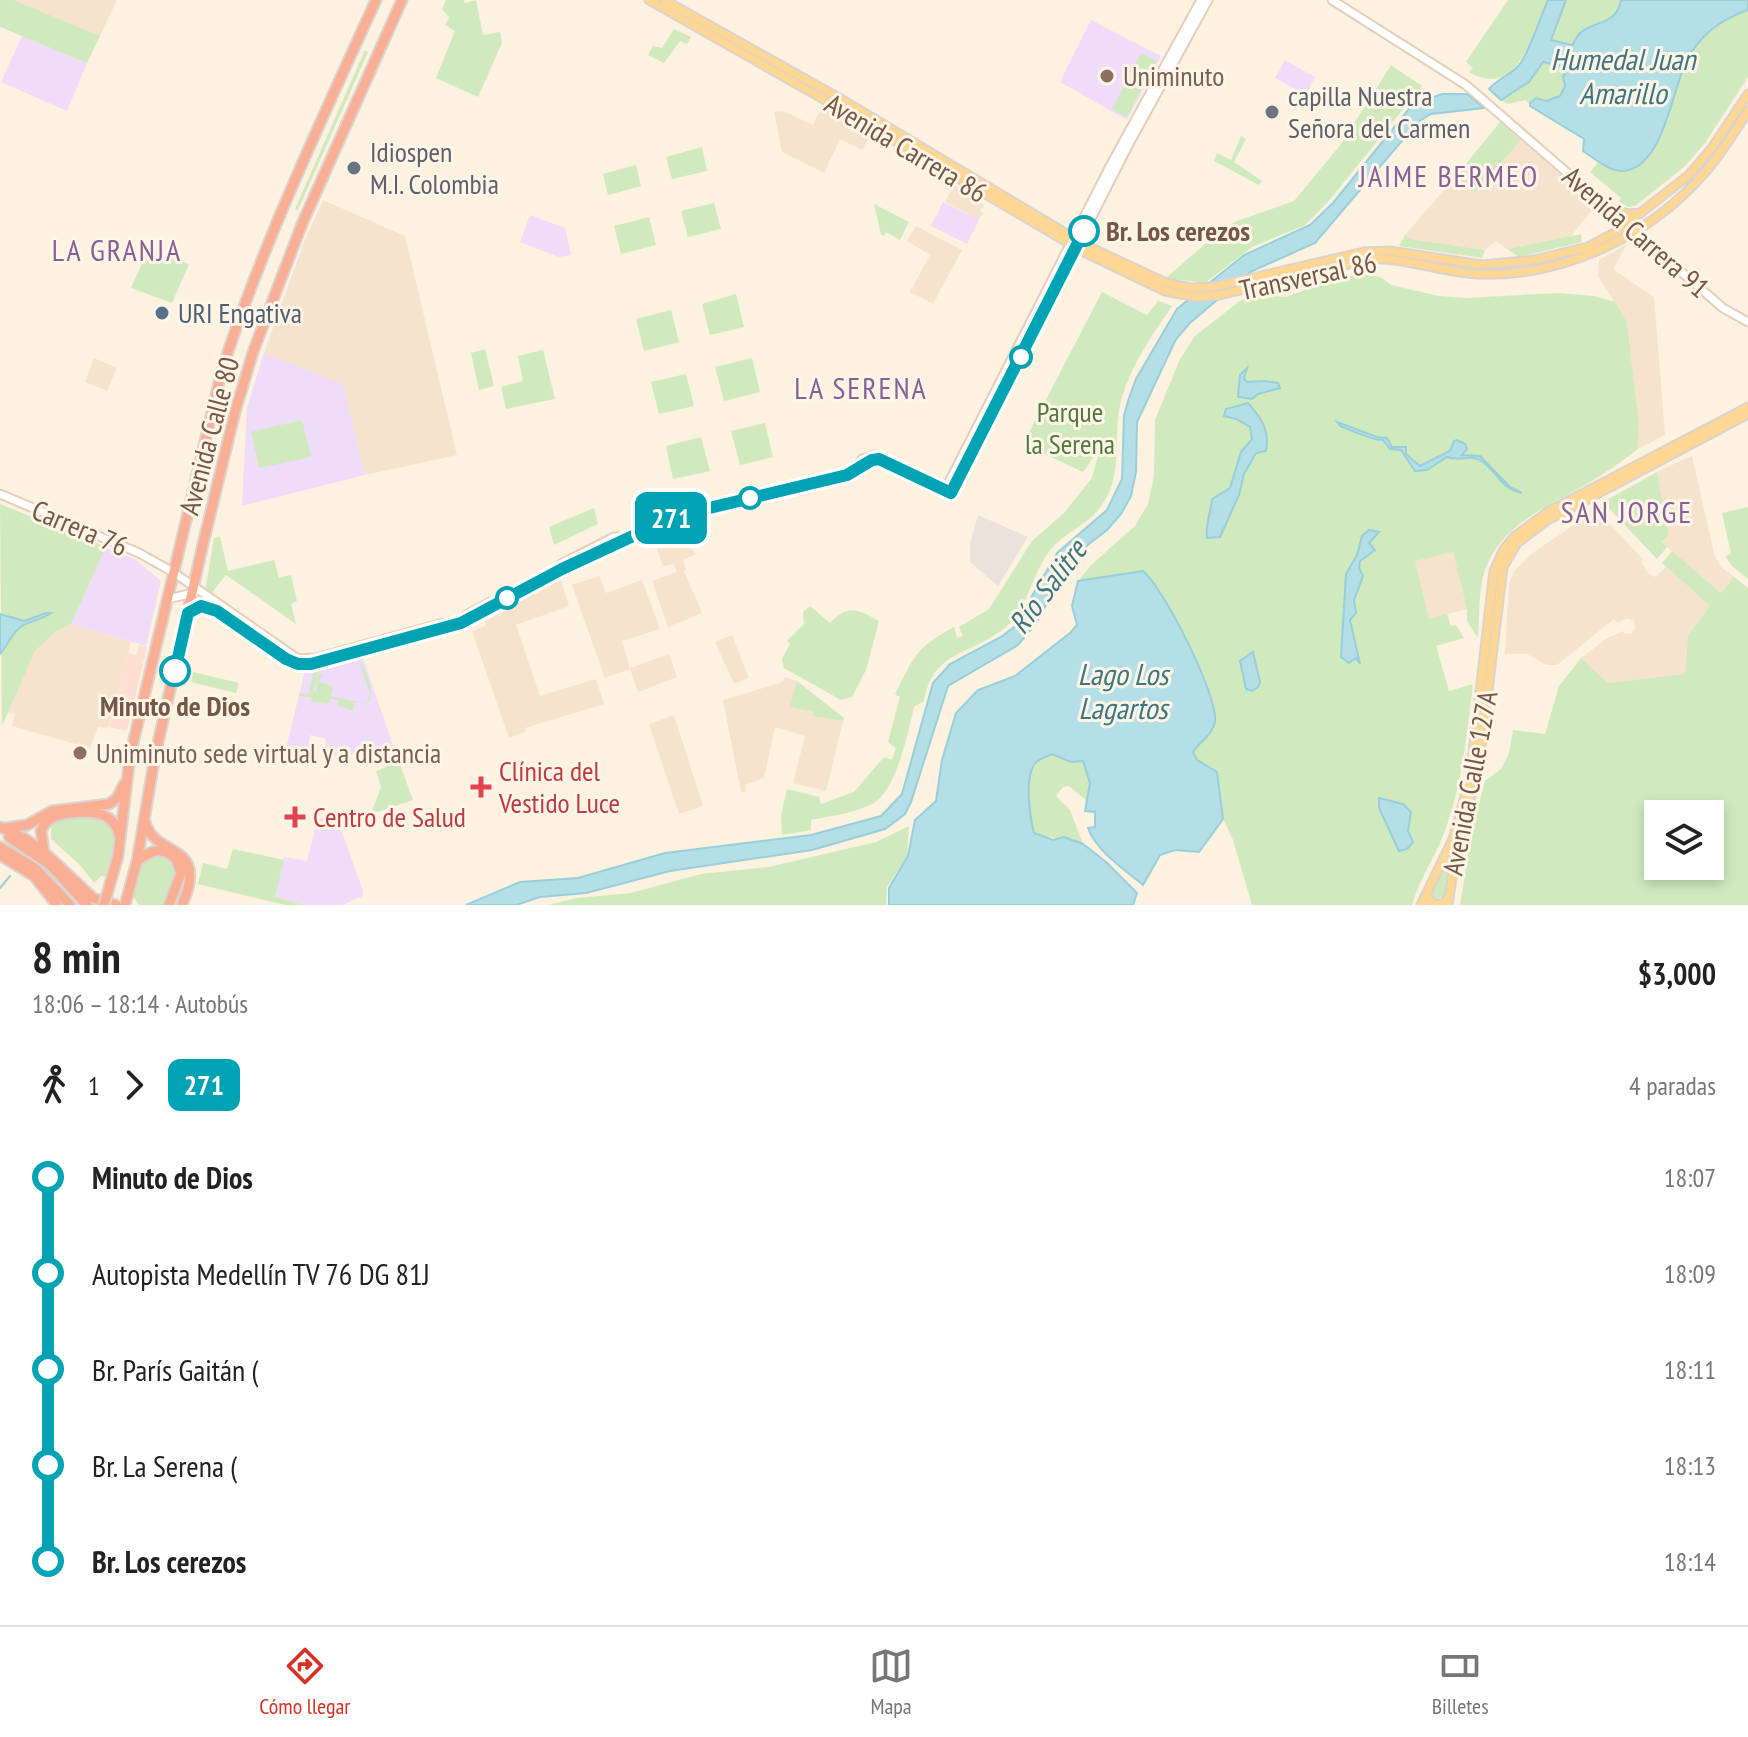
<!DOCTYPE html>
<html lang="es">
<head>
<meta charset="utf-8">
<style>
	body { margin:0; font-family:"PT Sans Narrow",sans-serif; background:#f6f6f6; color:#222; height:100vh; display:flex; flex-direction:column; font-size:30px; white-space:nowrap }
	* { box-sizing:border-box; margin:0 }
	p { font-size:26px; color:#767676 }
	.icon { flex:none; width:44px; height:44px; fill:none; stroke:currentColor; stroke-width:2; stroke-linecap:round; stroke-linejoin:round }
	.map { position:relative; height:905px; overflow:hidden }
	.panel { display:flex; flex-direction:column; background:#fff; flex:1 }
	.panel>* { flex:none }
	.badge { padding:0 16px; border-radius:12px; font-size:28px; line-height:52px }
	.tools { position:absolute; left:1644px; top:800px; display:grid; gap:16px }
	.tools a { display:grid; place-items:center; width:80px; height:80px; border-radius:0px; background:#fff; box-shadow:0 4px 12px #0003; font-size:40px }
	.map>.badge { position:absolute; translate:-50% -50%; box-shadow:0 0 0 4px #fff }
	.legs { display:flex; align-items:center; gap:12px; height:88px; padding:0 32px; font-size:26px }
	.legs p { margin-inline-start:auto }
	.headline { display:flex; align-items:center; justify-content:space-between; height:136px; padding:0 32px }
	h1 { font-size:44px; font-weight:700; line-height:60px }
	ul { padding:0 32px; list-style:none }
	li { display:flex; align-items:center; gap:28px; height:96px; font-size:30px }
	li i { display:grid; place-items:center; width:12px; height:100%; margin:0 10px; background:currentColor }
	li i::after { content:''; width:20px; height:20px; margin:-10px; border:6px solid; border-radius:50%; background:#fff }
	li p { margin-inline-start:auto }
	li:first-child i { background:linear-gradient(#0000 50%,currentColor 0) }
	li:last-child i { background:linear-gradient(currentColor 50%,#0000 0) }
	.tab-bar { display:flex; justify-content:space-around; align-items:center; height:112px; border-top:2px solid #e0e0e0; background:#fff; font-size:22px; color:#767676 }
	.tab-bar a { display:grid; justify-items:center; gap:4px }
	.tab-bar .active { color:#d93025 }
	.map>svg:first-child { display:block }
</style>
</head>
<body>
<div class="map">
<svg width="1748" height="905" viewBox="0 0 1748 905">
	<rect width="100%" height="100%" fill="#fdf1df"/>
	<path fill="#f5e3ce" d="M14,0h103l-17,36z
		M822,107l49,27 -9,16 -22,-11 -16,34 -42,-21 -8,-40 9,-1 30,14z
		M1521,140l76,64 -26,32 -64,13 -11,-8 -11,9 -75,-11 -5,-4 51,-59 21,17z
		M954,185l30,20 -4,6 3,2 -4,7 -34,-18z
		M323,200l82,36 52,219 -92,20 -22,-91 -79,-31 40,-111z
		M916,226l46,24 -29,54 -23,-12 20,-37 -23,-14z
		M1627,244l-14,25 41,28 11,138 -27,14 -2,-4 3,-21 -12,-102 -29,-46 1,-16z
		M94,358l23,10 -10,23 -22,-9z
		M1692,456l22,97 6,13 14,11 -13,16 -59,-50 7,-8 -12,-63z
		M1596,510l48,50 -3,2 7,11 7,4 11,-10 44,39 -22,29 -3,40 -77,8 -27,-25 25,-19 17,-8 2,3 7,-1 3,-5 -1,-7 -7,-3 -9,5 -4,-4 -57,46h-10l-20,-11h-22l4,-70 5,-13 20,-19z
		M672,527l24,27 -13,6 3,10 -2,1 18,42 -34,14 -16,-46 25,-9 -3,-8 -11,2 -11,-31z
		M1453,551l14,58 -38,10 -15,-58z
		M599,576l7,17 36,-13 18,49 -38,12 8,27 39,-14 8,23 -39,15 -8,-23 -25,9 -33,-93z
		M560,577l9,29 -53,19 24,71 56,-17 8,25 -79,24 1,3 -17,7 -37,-107 13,-5v-5l25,-12v-4z
		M71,624l60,18 -23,86 -10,-1 -8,21 -78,-22 3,-12 -8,-1 28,-62 20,-19z
		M732,635l17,43 -15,6 -19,-42z
		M785,677l12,4 -6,26 23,5v4l29,5 -17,70 -33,-8 12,-47 -30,-9 -11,51 -19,7 1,7h-5l-18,-92 60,-18z
		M674,715l29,91 -24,8 -30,-90z"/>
	<path fill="#fedfd2" d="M139,645l8,2 -20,84 -18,-4 19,-74 8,2z"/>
	<path fill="#ebe3db" d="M978,515l50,22 -30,49 -28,-24v-18z"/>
	<path fill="#eedcf9" d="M1091,20l70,36 -34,64 -67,-38z
		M22,36l65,27 -20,48 -66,-29z
		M1285,60l30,17 -9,18 -31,-17z
		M943,202l36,18 -12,24 -36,-18z
		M530,215l35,13 6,27 -12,2 -39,-15z
		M264,353l79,31 22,91 -123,31 5,-98z
		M106,547l30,13 25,21 -15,65 -75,-22z
		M362,655l35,102 -9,2 -16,-4 -7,3 -13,-4 -6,2 -9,-4 -1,4 -12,-2 2,-15 -16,-4 -3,24 -22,-7 20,-81z
		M318,818l8,1 4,8 11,2 22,62v5l-21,9h-37l-30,-8 9,-40 23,4z"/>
	<path fill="#d0eabe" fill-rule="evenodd" d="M0,0h14l86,36 -13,27 -87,-36z
		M446,0h18l1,3 11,-3 7,35 17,-3 2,11 -24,54 -42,-19 19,-47 -10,-6 4,-8 -7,-8z
		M1508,0h40c-14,32 -31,101 -79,72l4,-4 -7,-6z
		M1566,0h55c-4,24 -25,21 -41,34 0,0 -7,10 -8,11l-21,-5z
		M1748,10v67l-43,66 -21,24 -49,39 -7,1 -9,-5 2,-4 -31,-26 9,-11c62,36 70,-67 88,-102 14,-24 35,-39 61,-49z
		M674,29l17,8 -4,7 -7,-3 -16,22 -16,-8 5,-9 9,2z
		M365,50l3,2 -70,158 -3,-1z
		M1141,53l15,8 -29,56 -15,-8z
		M1543,62l23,6c-3,9 0,20 -6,28l-14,5 -10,-3 -8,5 -2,-3 -18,4 -7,-4 28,-18z
		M1391,65l31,21 -95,117 -22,22 -53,22 -47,36 -39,-5 54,-47 17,-10 57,-20 48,-58z
		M1500,122l21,18 -45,53 -20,-17z
		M1241,136l5,3 -12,23 28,19 -3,4 -45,-24 3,-8 14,7z
		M702,147l5,24 -35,8 -6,-22z
		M636,165l5,21 -33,9 -5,-21z
		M714,203l7,26 -33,8 -7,-26z
		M874,204l35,18 -9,18 -14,-8 -2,4 -3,-2z
		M649,217l7,28 -35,9 -7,-28z
		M1581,234l1,8 -63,15 -12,-8z
		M1405,235l5,4 75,11 -3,8 -83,-12z
		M148,250l41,14 -17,39 -41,-15z
		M1371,274l11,4 9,7 48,11 27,2 92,-5 36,3 21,6 12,20 12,102 -2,21 1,4c-14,11 -30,22 -46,32 -40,24 -90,41 -107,89 -7,20 -5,46 -7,68l-11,-17v-12l-14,-57 -38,9 14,58 18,-5 4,12 5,-1 8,13 -28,8 13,45 24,-7c-6,48 -10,95 -26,141 -9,28 -27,52 -35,80h-160l-19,-65 -10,-21 -6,-47 -20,-12 -4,-8 5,-9 13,-9 -5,-53 -34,-67 -29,-43 -65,10 13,-16 44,-39 13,-22 6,-28 1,-56 25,-61 15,-23 46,-36 15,-5 30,2 54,-20z
		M1102,292l45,23 11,-14 14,5c-20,29 -40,58 -50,91 -11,38 4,79 -23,112 -14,18 -38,25 -51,44 -15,21 -20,51 -38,70 -33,33 -76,23 -86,78l-10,6c-6,26 -18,85 -42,97 -18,9 -41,12 -61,16v10l-29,5 -1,-19 6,-27 32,8 2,7 33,-12 30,-35 8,3 4,-12 -8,-6 12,-45 -5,-3c19,-37 20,-46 59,-67l3,11 6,-2 -4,-9 30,-18 43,-68 32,-28 28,-35 8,-30 -17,24 -60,-28z
		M736,294l8,33 -34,8 -8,-31z
		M671,310l8,32 -35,9 -8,-32z
		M485,349l9,37 -15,4 -8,-37z
		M543,350l12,49 -49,10 -5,-22 22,-6 -5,-25z
		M752,358l8,34 -36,9 -9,-34z
		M686,374l8,32 -35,8 -8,-32z
		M302,420l9,37 -52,11 -8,-36z
		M765,423l8,34 -33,8 -9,-34z
		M701,437l9,34 -37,8 -7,-33z
		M1657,472l12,63 -7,7 5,5 -10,12 -54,-57z
		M0,504l106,43 -35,77 -16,8 -20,19 -33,75z
		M1748,507v72l-16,-13 -7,-10 6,-2 -9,-41z
		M594,508l4,16 -44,21 -5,-18z
		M220,537l8,34 46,-11 5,18 12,-3 6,26 -6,3 5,20 -70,-49 -16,20 -5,-3 9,-54z
		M1672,551l49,42 13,-16 14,11v317h-288l12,-75 13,-49 16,-12 8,-16 4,-23 32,4 14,-48 22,-28 27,25 77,-9 3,-39 22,-29 -48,-43zM1658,814h52v52h-52z
		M810,606l20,17c18,-19 27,-14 49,-2l-13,49 -14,27 -11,3 -57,-32 -2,-9 8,-15 -3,-3 17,-17 -1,-12z
		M356,658c9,7 19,33 13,44l-15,1v8l-16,-5 1,-6 -9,-2 -2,6 -17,-3 1,-6 -1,2 -12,-1v-3l12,1 -2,-5 6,-20zM356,659l3,2 11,33 -2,7 -6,2 -31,-7 2,-10 -14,-4 3,-8 -4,1 -4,16 4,-9 -2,9 4,2 -7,-2 5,-19z
		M193,672l46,11 -3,10 -45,-11z
		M797,681l47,37 -1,3 -30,-5 1,-4 -24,-5z
		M1053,754l18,8 12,-1 7,22 -3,18 -18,-15 -6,1 -7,9 14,14 13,34c-18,-7 -31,-4 -49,-11 -4,-16 -11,-56 1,-70 4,-4 13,-7 18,-9z
		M399,762l14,38 -42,14 10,-27 -5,-16z
		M1475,773l-19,70 -11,52 -9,5 -5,-9z
		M88,817l20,4 9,17 -10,39 -6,-1 -7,7 -14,-18 -29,-26v-11l-3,-3 9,-6z
		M909,826l-2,31 -20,30 -1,18h-338l29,-7 54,-5 70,-19 68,-7 107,-25z
		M233,849l51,11 -9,37 30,8h-20l-87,-21 5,-21 24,6z
		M150,853l19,4 10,12 -12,36h-28l-6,-9 9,-33z"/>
	<path fill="#b4dfe7" stroke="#99cfd9" stroke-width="2" d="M1548,0h18l-15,40 21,5c3,-3 4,-8 7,-11 15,-15 37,-7 42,-34h127v10c-26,9 -48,25 -61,50 -14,26 -24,112 -66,111 -14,-1 -27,-13 -38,-20l1,-12 -54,-33v-3l6,-5 10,3 14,-5 5,-10 -2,-9 4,-7 -3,-3 -21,-5 -14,20 -28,18 -12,-11c9,-11 21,-13 30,-24 11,-13 21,-48 29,-65z
		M1442,94h25l17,14 -53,6 -13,8 -103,121 -65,29 -60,51 -14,16 -39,83 -1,50 -5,24 -10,18 -14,16 -36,28 -34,64 -19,23 -70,41 -37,116 -6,12 -20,15 -73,21 -142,21 -84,22 -46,4 -24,8h-50l54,-23 58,-4 87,-25 146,-18 70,-19 21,-22 31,-111 17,-19 51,-27 13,-10 43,-74 50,-43 15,-31 2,-63 4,-15 8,-22 41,-70 67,-54 66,-30 23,-22 79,-98z
		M1247,368l-3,11 3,3 17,-1 14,2 2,5 -22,6 -6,5 -14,-2 2,-22z
		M1248,403c13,15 22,27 18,48l-10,2 -12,21 -5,21 -19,42 -13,1c-2,-14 4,-26 5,-39l18,-11 11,-36 11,-13 -2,-12 -14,-8 -12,-3 2,-7z
		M1337,422l40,15 10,1 5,9h14v7l14,12 30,-15 4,-10 3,-1 8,4 2,5 -5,6 18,1 30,31 12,6c-22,-5 -23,-19 -39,-31 -11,-9 -24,0 -36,-5l-20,13 -12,1 -14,-21 -11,-1 -7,-9c-10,1 -32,-10 -43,-14z
		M1369,530l10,2 -10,11 6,7 -15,11 -1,7 4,8 -9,24 2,13 -6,7 10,44 -4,-6 -7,5 -8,-6 5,-83 11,-19 5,-19z
		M1143,571c20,16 76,126 72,151 -3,14 -15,19 -22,30l4,8 20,12 6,47 -24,33 -24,-2 -15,5 -17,30c-18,-15 -47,-34 -55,-57l7,-1v-15l-10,-1 5,-28 -7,-22 -12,1 -19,-8c-4,2 -13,5 -17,9 -11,14 -5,54 -1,70l19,7 11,-3 19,7 23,18 31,31 -4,12h-244v-17l19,-32 7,-36 21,-19 6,-41 14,-47 22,-23 37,-14 55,-43 7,-8 -5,-19 6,-25z
		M46,613h5c-9,6 -16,7 -25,11 -12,4 -18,21 -26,30v-40l24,7z
		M1253,652l7,30 -2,5 -6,4 -6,-2 -6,-28z
		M1379,798l24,6 8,8 -3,19 5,11 -6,7 -8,2 -20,-43z"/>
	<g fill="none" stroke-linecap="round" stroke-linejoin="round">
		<path stroke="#99cfd9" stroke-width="2" d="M0,888l10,-12"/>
		<defs>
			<path id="secondary" d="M1332,0l134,85 257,223 25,14
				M857,468l5,-9 13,-4 76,38 179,-351 78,-142
				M945,490l163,-320 93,-170
				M0,494l139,59 34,19 125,87 18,-1 127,-35
				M561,564l53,-27h16
				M167,599l27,-6
				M188,613l13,-7 12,3 73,50 12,5h13l149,-41 102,-54 114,-53 171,-41 28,-16 15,4
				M466,615l24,-13"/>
			<path id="primary" d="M649,0l192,109 243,143 81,39 32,6 22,-2 152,-36c36,-2 72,14 108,15 85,3 173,-39 227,-103 16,-18 29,-40 42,-60
				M664,0l175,98 248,148 79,37 25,5 23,-1 150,-35 26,-1 92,14 52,-5 54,-13 28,-15 73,-57 23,-27 36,-54
				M1609,208l19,6 13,-1
				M1427,893l2,7 6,5 9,-2 5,-7
				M1421,905l32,-66 17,-60 24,-208 10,-22 10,-12 35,-26 199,-104
				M1448,905l7,-47 24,-94 24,-197 14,-24 29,-22 202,-107"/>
			<path id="highway" d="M145,822c10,37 65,19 37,83
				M0,827l24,11 20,14 49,46 23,7
				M6,828l21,-3 25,-14 57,-7 8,-6 7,-14
				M9,837l41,28 37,40
				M0,847l35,21 35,37
				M44,852l-3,-21c3,-7 6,-12 13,-14 11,-5 40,-7 51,-1 9,4 12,12 15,21
				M0,855l34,21 23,29
				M118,856l12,-100 92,-386c41,-127 99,-249 154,-370
				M137,861c14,-11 25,-15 39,-2l5,14 -12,32
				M125,905l12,-44 18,-105 48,-212 32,-132 18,-60 49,-128 100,-224"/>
		</defs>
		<use href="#secondary" stroke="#e6ceb9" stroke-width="11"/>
		<use href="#primary" stroke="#dbd3cf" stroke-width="11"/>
		<use href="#highway" stroke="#dbd3cf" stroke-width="13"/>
		<use href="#secondary" stroke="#fff" stroke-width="7"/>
		<use href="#primary" stroke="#ffd795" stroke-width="7"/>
		<use href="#highway" stroke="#faae93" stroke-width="9"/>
		<defs>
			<path id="highway-bridge" d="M104,905l14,-49"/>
		</defs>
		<use href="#highway-bridge" stroke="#dbd3cf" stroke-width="13" stroke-linecap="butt"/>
		<use href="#highway-bridge" stroke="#faae93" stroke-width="9"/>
	</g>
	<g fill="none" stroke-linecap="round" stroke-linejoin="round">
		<defs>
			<path id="line-1" d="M175,671l13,-58 13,-7 16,5 69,48 12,5h13l150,-41 101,-54 114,-53 171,-41 25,-15 7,-1 72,34 133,-262"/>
		</defs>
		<use href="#line-1" stroke="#fff" stroke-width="18"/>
		<use href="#line-1" stroke="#00a3b4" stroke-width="12"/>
	</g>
	<g fill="#8d6e63" stroke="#fff5e6" stroke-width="3">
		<circle cx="1107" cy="76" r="8"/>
		<circle cx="80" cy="753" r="8"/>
	</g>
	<g fill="#6b7280" stroke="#fff5e6" stroke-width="3">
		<circle cx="1272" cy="112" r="8"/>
		<circle cx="354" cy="168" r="8"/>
	</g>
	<g fill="#fff" stroke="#00a3b4" stroke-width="4">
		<circle cx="1084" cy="231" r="14"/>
		<circle cx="1021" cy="357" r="10"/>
		<circle cx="750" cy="498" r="10"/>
		<circle cx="507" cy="598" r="10"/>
		<circle cx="175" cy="671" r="14"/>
	</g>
	<circle fill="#5c6f8a" stroke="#fff5e6" stroke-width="3" cx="162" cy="313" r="8"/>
	<g fill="#e0444e" stroke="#fff5e6" stroke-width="3">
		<path d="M477 775h8v8h8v8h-8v8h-8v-8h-8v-8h8z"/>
		<path d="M291 805h8v8h8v8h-8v8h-8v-8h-8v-8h8z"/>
	</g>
	<g text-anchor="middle" stroke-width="6" stroke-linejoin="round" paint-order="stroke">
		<g font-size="28" fill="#785e54" stroke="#fff5e6" text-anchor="start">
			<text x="1123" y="86">Uniminuto</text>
			<text x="96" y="763">Uniminuto sede virtual y a distancia</text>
		</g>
		<g font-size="28" fill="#5b616d" stroke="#fff5e6" text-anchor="start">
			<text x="1288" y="106">capilla Nuestra<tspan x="1288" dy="32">Señora del Carmen</tspan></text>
			<text x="370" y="162">Idiospen<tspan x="370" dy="32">M.I. Colombia</tspan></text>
		</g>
		<g font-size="28" fill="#745746" stroke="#fff5e6">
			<text transform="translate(906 148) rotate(31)" y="10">Avenida Carrera 86</text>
			<text transform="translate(1636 232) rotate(41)" y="10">Avenida Carrera 91</text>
			<text transform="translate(1308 276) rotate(-12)" y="10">Transversal 86</text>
			<text transform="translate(209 436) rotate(-75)" y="10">Avenida Calle 80</text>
			<text transform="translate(80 528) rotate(23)" y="10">Carrera 76</text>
			<text transform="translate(1470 783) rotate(-79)" y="10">Avenida Calle 127A</text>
		</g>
		<g font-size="28" font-weight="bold" fill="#745746" stroke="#fff5e6" text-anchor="start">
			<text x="1106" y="241">Br. Los cerezos</text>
			<text x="175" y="716" text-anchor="middle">Minuto de Dios</text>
		</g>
		<g font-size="28" fill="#4e5e75" stroke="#fff5e6" text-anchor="start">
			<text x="178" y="323">URI Engativa</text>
		</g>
		<g font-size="28" fill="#507a3e" stroke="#fff5e6">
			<text x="1070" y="422">Parque<tspan x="1070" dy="32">la Serena</tspan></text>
		</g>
		<g font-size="28" fill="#be3a42" stroke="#fff5e6" text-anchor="start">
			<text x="499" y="781">Clínica del<tspan x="499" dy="32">Vestido Luce</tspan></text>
			<text x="313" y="827">Centro de Salud</text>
		</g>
		<g font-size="30" font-style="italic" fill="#3c7682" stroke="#fff5e6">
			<text x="1623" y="70">Humedal Juan<tspan x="1623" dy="34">Amarillo</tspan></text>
			<text transform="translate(1048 587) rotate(-53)" y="10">Río Salitre</text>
			<text x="1123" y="685">Lago Los<tspan x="1123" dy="34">Lagartos</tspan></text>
		</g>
		<g font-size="30" letter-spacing="2" fill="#856198" stroke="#fff5e6">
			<text x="1449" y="187">JAIME BERMEO</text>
			<text x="117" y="261">LA GRANJA</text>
			<text x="861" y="399">LA SERENA</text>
			<text x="1627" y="523">SAN JORGE</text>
		</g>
	</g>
</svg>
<div class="tools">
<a><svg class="icon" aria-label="layers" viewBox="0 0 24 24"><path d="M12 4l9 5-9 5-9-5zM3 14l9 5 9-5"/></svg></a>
</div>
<b class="badge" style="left:671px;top:518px;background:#00a3b4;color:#fff">271</b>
</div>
<section class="panel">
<div class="headline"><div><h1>8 min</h1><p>18:06 – 18:14 · Autobús</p></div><b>$3,000</b></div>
<div class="legs"><svg class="icon" aria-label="walk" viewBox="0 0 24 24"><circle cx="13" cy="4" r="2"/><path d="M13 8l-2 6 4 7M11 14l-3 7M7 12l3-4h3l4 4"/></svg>1<svg class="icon" aria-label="forward" viewBox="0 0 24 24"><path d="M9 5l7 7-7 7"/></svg><b class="badge" style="background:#00a3b4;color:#fff">271</b><p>4 paradas</p></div>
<ul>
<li><i style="color:#00a3b4"></i><b>Minuto de Dios</b><p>18:07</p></li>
<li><i style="color:#00a3b4"></i><span>Autopista Medellín TV 76 DG 81J</span><p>18:09</p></li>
<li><i style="color:#00a3b4"></i><span>Br. París Gaitán (</span><p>18:11</p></li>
<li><i style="color:#00a3b4"></i><span>Br. La Serena (</span><p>18:13</p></li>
<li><i style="color:#00a3b4"></i><b>Br. Los cerezos</b><p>18:14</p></li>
</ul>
</section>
<nav class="tab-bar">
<a class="active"><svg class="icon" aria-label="directions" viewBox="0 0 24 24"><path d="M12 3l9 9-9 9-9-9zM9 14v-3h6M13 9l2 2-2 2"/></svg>Cómo llegar</a>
<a><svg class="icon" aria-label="map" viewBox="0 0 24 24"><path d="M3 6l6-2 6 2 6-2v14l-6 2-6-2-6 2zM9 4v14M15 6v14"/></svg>Mapa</a>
<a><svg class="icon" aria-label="tickets" viewBox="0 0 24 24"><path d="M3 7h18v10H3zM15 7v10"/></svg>Billetes</a>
</nav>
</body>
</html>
